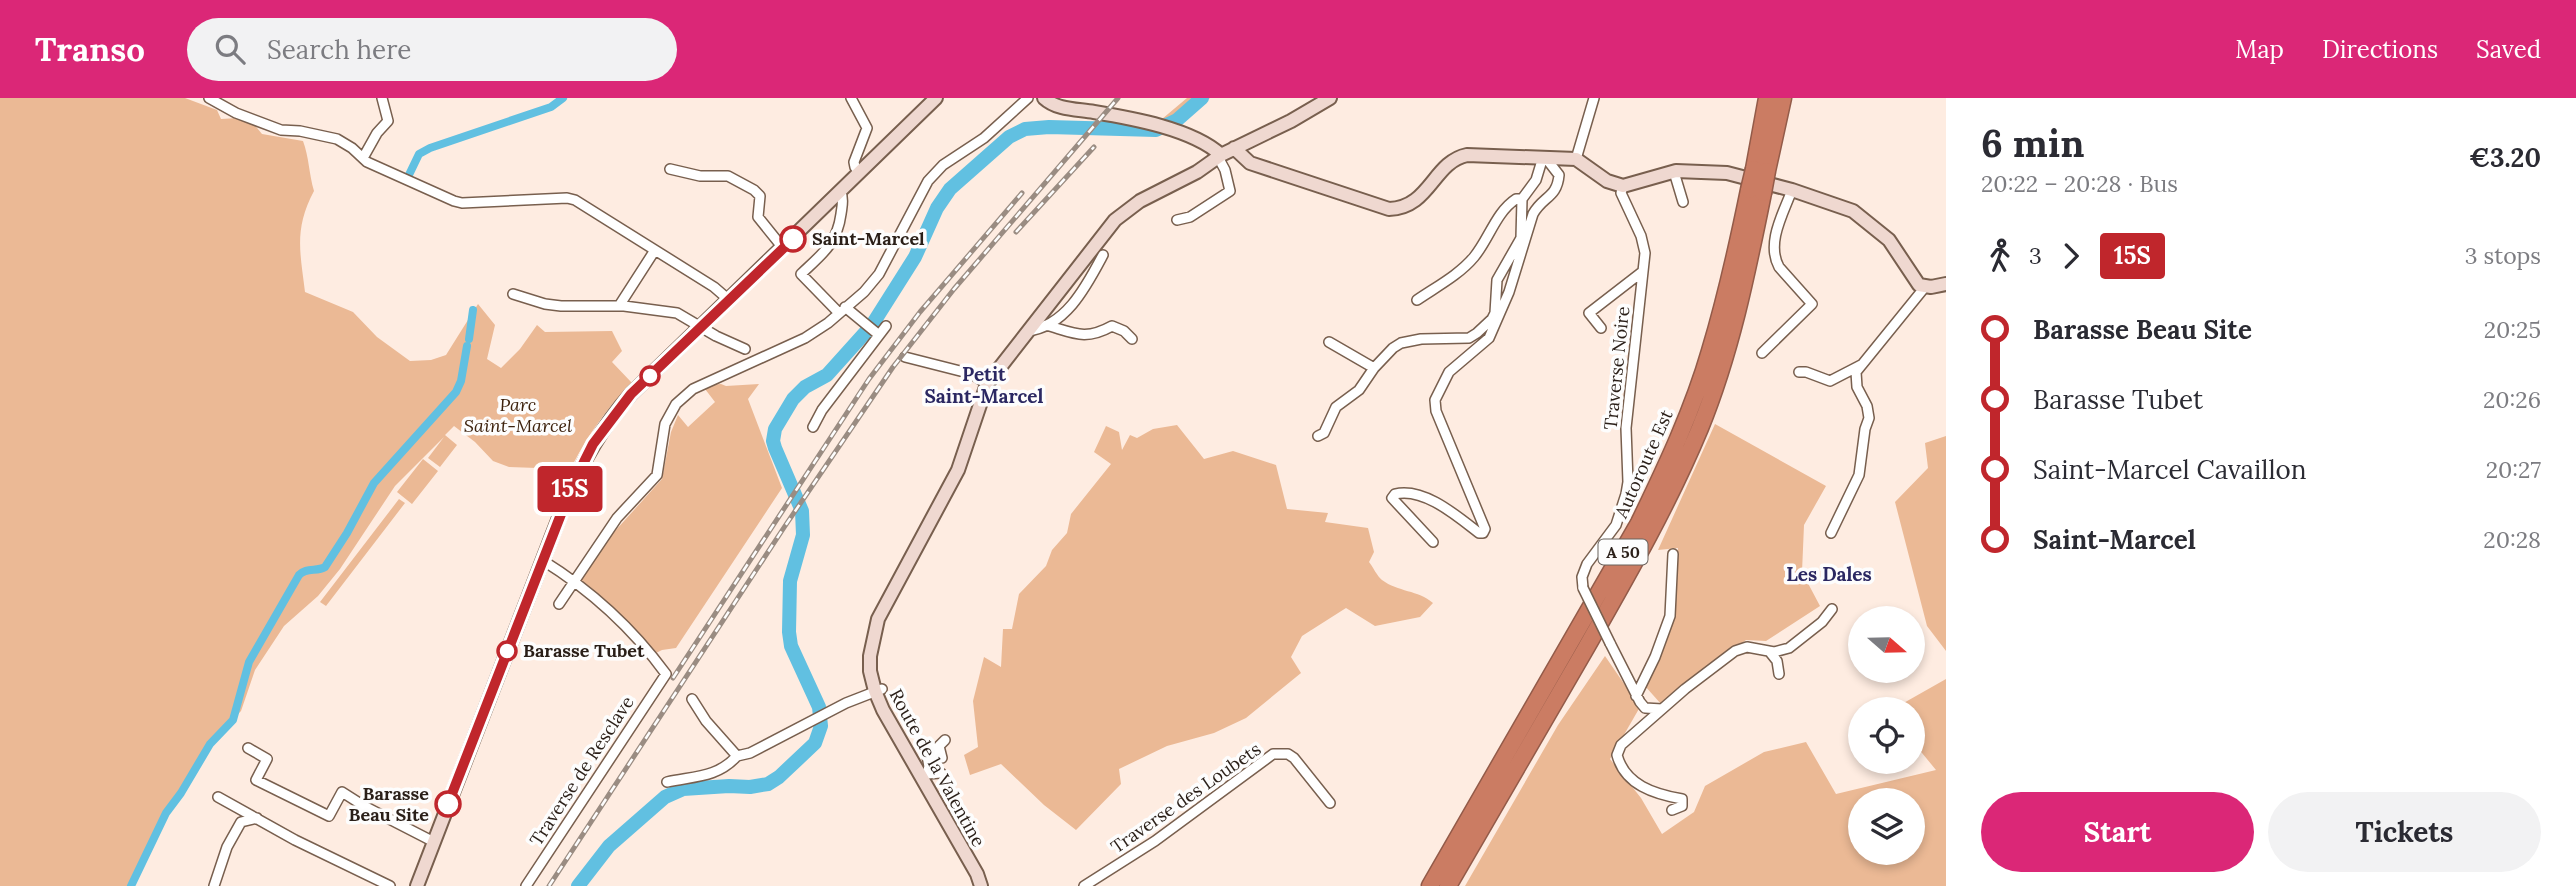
<!DOCTYPE html>
<html lang="en">
<head>
<meta charset="utf-8">
<style>
	body { margin:0; font-family:Lora,serif; background:#f2f2f3; color:#2b2b33; height:100vh; display:flex; flex-direction:column; font-size:26px; white-space:nowrap }
	* { box-sizing:border-box; margin:0 }
	p { font-size:23px; color:#7c7c81 }
	.icon { flex:none; width:38px; height:38px; fill:none; stroke:currentColor; stroke-width:2; stroke-linecap:round; stroke-linejoin:round }
	.map { position:relative; flex:1; overflow:hidden }
	.drawer { display:flex; flex-direction:column; background:#fff; width:630px }
	.drawer>* { flex:none }
	.badge { padding:0 14px; border-radius:5px; font-size:24px; line-height:46px }
	.needle { width:46px; rotate:110deg }
	.tools { position:absolute; left:1848px; top:508px; display:grid; gap:14px }
	.tools a { display:grid; place-items:center; width:77px; height:77px; border-radius:50%; background:#fff; box-shadow:0 4px 10px #0003; font-size:35px }
	.map>.badge { position:absolute; translate:-50% -50%; box-shadow:0 0 0 4px #fff }
	.legs { display:flex; align-items:center; gap:10px; height:77px; padding:0 35px; font-size:23px }
	.legs p { margin-inline-start:auto }
	.head { display:flex; align-items:center; justify-content:space-between; height:119px; padding:0 35px }
	h1 { font-size:38px; font-weight:700; line-height:52px }
	.cta { display:flex; gap:14px; margin-top:auto; padding:14px 35px }
	.cta a { flex:1; height:80px; border-radius:42px; background:#db2777; color:#fff; font-size:28px; font-weight:700; line-height:80px; text-align:center }
	.cta a+a { background:#f2f2f3; color:#2b2b33 }
	ul { padding:0 35px; list-style:none }
	li { display:flex; align-items:center; gap:24px; height:70px; font-size:26px }
	li i { display:grid; place-items:center; width:10px; height:100%; margin:0 9px; background:currentColor }
	li i::after { content:''; width:18px; height:18px; margin:-9px; border:5px solid; border-radius:50%; background:#fff }
	li p { margin-inline-start:auto }
	li:first-child i { background:linear-gradient(#0000 50%,currentColor 0) }
	li:last-child i { background:linear-gradient(currentColor 50%,#0000 0) }
	header { display:flex; align-items:center; gap:42px; box-sizing:border-box; height:98px; padding:0 35px; background:#db2777; color:#fff }
	header strong { font-size:33px }
	nav { display:flex; gap:38px; margin-inline-start:auto; font-size:24px }
	.search { width:490px; height:63px; background:#f2f2f3; display:flex; align-items:center; gap:18px; box-sizing:border-box; padding:0 24px; border-radius:38px; color:#7c7c81; font-size:26px }
	main { display:flex; flex:1; min-height:0 }
	.map>svg:first-child { display:block }
</style>
</head>
<body>
<header>
<strong>Transo</strong>
<div class="search"><svg class="icon" aria-label="search" viewBox="0 0 24 24"><circle cx="10" cy="10" r="6"/><path d="M15 15l6 6"/></svg>Search here</div>
<nav><a>Map</a><a>Directions</a><a>Saved</a></nav>
</header>
<main>
<div class="map">
<svg width="1946" height="788" viewBox="0 0 1946 788">
	<rect width="100%" height="100%" fill="#feece1"/>
	<path fill="#ebb995" fill-rule="evenodd" d="M0,0h185l32,12 4,9 17,-1 15,5 9,11 41,7c6,16 6,33 11,50 -20,38 -14,60 -9,101l48,20 24,25 33,24 21,-1 15,-5 32,-51 17,21 -8,34 14,9 19,-19 17,-24 8,7 67,-1 10,20 -10,11 20,21c-29,28 -49,60 -66,95l-29,-10 -28,-1 -16,-6 -18,-19 -21,-16 -9,9 12,10 -17,22 -12,-9 16,-21 -49,49 -55,83 -22,27 -34,30 -29,44 -14,41 -34,35 -8,23 -40,51 -30,66h-129z
		M1187,0h23l-33,28 -15,-7z
		M721,286l5,2 33,-2 -11,15 34,89 -106,160 -14,2 -8,4 -74,-72 26,-41 56,-62 9,-47 7,-17 10,12 27,-25 -10,-13 4,-4z
		M1715,326l111,62 -22,39 -2,47 18,34 -54,35 -20,-1 -85,64 -16,-18 29,-73 4,-65 -20,2z
		M1177,327l27,34 29,-8 43,14 11,44 41,4 -3,9 43,6 6,24 -5,10c4,5 8,14 13,18 16,12 36,10 51,23l-13,14 -45,9 -29,-18 -44,28 -11,21 10,16 -55,45 -32,15 -47,13 -48,23 2,15 -45,46 -32,-25 -43,-41 -31,11 -6,-20 14,-8 -5,-46 11,-44 17,10 2,-38h9l7,-35 27,-28 6,-16 15,-17 4,-19 40,-50 -17,-12 12,-26 13,6 3,18 8,-15 7,3 16,-9z
		M1946,338v215l-19,-25 -32,-124 33,-34 -3,-25z
		M423,361l15,12 -26,33 -15,-12z
		M399,401l6,4 -79,103 -6,-4z
		M1605,558l35,51 -30,52 31,39 21,36 32,-22 11,-26 59,-34 42,-10 30,52 100,-24 -23,-28v-33h-20l53,-30v207h-481l93,-161zM1860,702h53v52h-53z"/>
	<g fill="none" stroke-linecap="round" stroke-linejoin="round">
		<path stroke="#61c0e1" stroke-width="8" d="M407,81l12,-25 11,-6 121,-41 12,-9
			M469,241l4,-29
			M131,788l35,-73 15,-20 29,-49 23,-24 16,-58 50,-87c7,-8 18,-3 26,-8l22,-34 27,-50 82,-91 5,-11 6,-35"/>
		<path stroke="#61c0e1" stroke-width="14" d="M578,788l31,-40 56,-49 18,-8 46,-3 21,1 18,-3 11,-7 36,-34 6,-17 -2,-19 -28,-61 -2,-14 1,-51 13,-46 -1,-24 -27,-63 -2,-7 2,-12 18,-30 12,-12 22,-12 45,-50 43,-68 22,-49 13,-19 59,-52 16,-8 24,-2 107,3 21,-10 25,-22"/>
		<defs>
			<path id="street" d="M209,0l27,15 45,17 19,1 37,8 15,9 15,14 87,39 8,2 105,-5 8,2 139,87 15,13
				M851,0l16,30 -13,34 1,5 5,6
				M363,60l14,-25 11,-12 -6,-23
				M1576,61l18,-61
				M670,71l30,7h28l26,14 6,6 -2,21 25,31
				M1674,74l9,30
				M1177,122l13,-3 40,-26 -5,-21 -7,-13
				M513,196l32,10 16,2h63l53,7 39,23 29,13
				M1417,202c19,-13 42,-25 57,-43 15,-18 22,-45 42,-58h6l14,-19 7,-23
				M619,208l36,-56
				M845,209l34,28
				M838,214l-37,-38c21,-20 36,-30 40,-60 1,-8 3,-14 0,-22
				M1046,227c28,8 39,16 66,1l12,5 8,8
				M1601,230l-12,-15 53,-41
				M1027,233c39,-4 60,-46 76,-76
				M1329,244l45,26
				M1762,255l50,-49 -33,-37c-13,-24 4,-53 13,-77
				M905,259l67,17 15,10
				M1799,274h7l24,9 31,-16
				M813,329l9,-17 64,-84
				M1318,338l6,-3 12,-26 23,-17 15,-22 19,-20 8,-5 20,-4 48,-1 8,-5 15,-14 3,-6 2,-33 24,-42 1,-39
				M1831,435l28,-58 6,-46 4,-11 -2,-12 -10,-19 -1,-15 69,-85
				M1433,444l-41,-44 3,-4c29,-7 62,22 84,39h4l2,-4 -49,-118 -1,-11 14,-28 40,-34 20,-46 24,-78c10,-18 24,-16 26,-39l-14,-18
				M1583,490l-1,-11 5,-13 29,-39 10,-31 2,-12 -2,-54 19,-175 -4,-17 -20,-43 2,-7
				M559,506l58,-86 40,-43 8,-51 11,-20 17,-15 112,-51 23,-15 36,-31 15,-18 49,-93 15,-16 41,-27 44,-40
				M1610,545l30,59 5,6 17,1
				M1769,553l8,10 2,13
				M1636,598l19,-39 15,-41 3,-62
				M692,601l14,22 31,35
				M248,650l19,11 -11,21 73,36 13,-24 22,14 70,36
				M737,658l13,-3 96,-50 36,-14
				M941,675l-14,1 2,-8 -3,-15 6,-4 4,11h6l-3,-12 6,-6
				M667,684c27,-6 50,-4 70,-26
				M218,699l77,43 95,46
				M1672,712l10,-4v-7c-28,-5 -57,-14 -65,-44l4,-10 64,-56 50,-38 12,-4 27,5 15,-4 33,-26 10,-13
				M214,788l13,-39 14,-25 16,-4
				M526,788l140,-212c-33,-45 -77,-85 -124,-114
				M1084,788l71,-45 118,-87h15l6,4 36,45"/>
			<path id="secondary" d="M1044,0c13,12 33,11 50,14 37,6 99,17 127,43
				M1234,50l16,15 139,46c41,-1 44,-47 78,-54l109,4 31,22 16,5 53,-15 51,2 65,17 61,21 36,29 30,45 12,2 15,-3
				M417,788l145,-376c17,-43 38,-81 69,-116l305,-296
				M981,788l-4,-12 -94,-164 -8,-19 -5,-20v-15l8,-37 80,-149 29,-86 128,-164 25,-19 57,-29 24,-17 70,-34 39,-23"/>
			<path id="highway" d="M1754,71l13,-71
				M1767,73l16,-73
				M1430,788l209,-363c27,-56 54,-113 71,-172 16,-53 28,-107 39,-161
				M1448,788c46,-79 92,-158 138,-238 41,-72 82,-143 114,-220 31,-76 47,-156 63,-235"/>
		</defs>
		<use href="#street" stroke="#785f4e" stroke-width="12"/>
		<use href="#secondary" stroke="#785f4e" stroke-width="16"/>
		<use href="#highway" stroke="#935b49" stroke-width="19"/>
		<use href="#street" stroke="#fff" stroke-width="9"/>
		<use href="#secondary" stroke="#efd8d0" stroke-width="12"/>
		<use href="#highway" stroke="#cb7c63" stroke-width="16"/>
		<defs>
			<path id="rail" d="M1016,134l78,-85
				M673,580l196,-299 51,-67 102,-119
				M549,788l236,-360 108,-159 61,-78 164,-191"/>
		</defs>
		<use href="#rail" stroke="#9a8c82" stroke-width="5"/>
		<use href="#rail" stroke="#fdfdfd" stroke-width="2.5" stroke-dasharray="8" stroke-linecap="butt"/>
		<defs>
			<path id="street-bridge" d="M1583,490l27,55"/>
			<path id="highway-bridge" d="M1749,92l5,-21
				M1763,95l4,-22"/>
		</defs>
		<use href="#street-bridge" stroke="#785f4e" stroke-width="12" stroke-linecap="butt"/>
		<use href="#highway-bridge" stroke="#935b49" stroke-width="19" stroke-linecap="butt"/>
		<use href="#street-bridge" stroke="#fff" stroke-width="9"/>
		<use href="#highway-bridge" stroke="#cb7c63" stroke-width="16"/>
	</g>
	<g fill="none" stroke-linecap="round" stroke-linejoin="round">
		<defs>
			<path id="line-1" d="M448,706l124,-318 21,-42 38,-50 162,-155"/>
		</defs>
		<use href="#line-1" stroke="#fff" stroke-width="16"/>
		<use href="#line-1" stroke="#c0262c" stroke-width="10"/>
	</g>
	<g fill="#fff" stroke="#c0262c" stroke-width="3.5">
		<circle cx="793" cy="141" r="12"/>
		<circle cx="650" cy="278" r="9"/>
		<circle cx="507" cy="553" r="9"/>
		<circle cx="448" cy="706" r="12"/>
	</g>
	<g text-anchor="middle" stroke-width="7" stroke-linejoin="round" paint-order="stroke">
		<rect fill="#fdfdfd" stroke="#69625d" stroke-width="2" x="1598.5" y="441.5" width="49" height="25" rx="5"/>
		<g font-size="16" font-weight="bold" fill="#2a1f18">
			<text x="1623" y="460">A 50</text>
		</g>
		<g font-size="18" font-weight="bold" fill="#2a1f18" stroke="#fdfdfd" text-anchor="start">
			<text x="812" y="147">Saint-Marcel</text>
			<text x="523" y="559">Barasse Tubet</text>
			<text x="429" y="702" text-anchor="end">Barasse<tspan x="429" dy="21">Beau Site</tspan></text>
		</g>
		<g font-size="18" fill="#2a1f18" stroke="#fdfdfd">
			<text transform="translate(1617 270) rotate(-84)" y="6">Traverse Noire</text>
			<text transform="translate(1644 366) rotate(-66)" y="6">Autoroute Est</text>
			<text transform="translate(937 670) rotate(61)" y="6">Route de la Valentine</text>
			<text transform="translate(582 673) rotate(-57)" y="6">Traverse de Resclave</text>
			<text transform="translate(1186 700) rotate(-35)" y="6">Traverse des Loubets</text>
		</g>
		<g font-size="18" font-style="italic" fill="#3d220d" stroke="#fdfdfd">
			<text x="518" y="313">Parc<tspan x="518" dy="21">Saint-Marcel</tspan></text>
		</g>
		<g font-size="19" font-weight="bold" fill="#2b2862" stroke="#fdfdfd">
			<text x="984" y="283">Petit<tspan x="984" dy="22">Saint-Marcel</tspan></text>
			<text x="1829" y="483">Les Dales</text>
		</g>
	</g>
</svg>
<div class="tools">
<a><svg class="needle" viewBox="-14 -14 28 28"><path d="M0-13l5 13h-10z" fill="#e53935"/><path d="M0 13l5-13h-10z" fill="#7c7c81"/></svg></a>
<a><svg class="icon" aria-label="locate" viewBox="0 0 24 24"><circle cx="12" cy="12" r="6"/><path d="M12 2v4M12 18v4M2 12h4M18 12h4"/></svg></a>
<a><svg class="icon" aria-label="layers" viewBox="0 0 24 24"><path d="M12 4l9 5-9 5-9-5zM3 14l9 5 9-5"/></svg></a>
</div>
<b class="badge" style="left:570px;top:391px;background:#c0262c;color:#fff">15S</b>
</div>
<section class="drawer">
<div class="head"><div><h1>6 min</h1><p>20:22 – 20:28 · Bus</p></div><b>€3.20</b></div>
<div class="legs"><svg class="icon" aria-label="walk" viewBox="0 0 24 24"><circle cx="13" cy="4" r="2"/><path d="M13 8l-2 6 4 7M11 14l-3 7M7 12l3-4h3l4 4"/></svg>3<svg class="icon" aria-label="forward" viewBox="0 0 24 24"><path d="M9 5l7 7-7 7"/></svg><b class="badge" style="background:#c0262c;color:#fff">15S</b><p>3 stops</p></div>
<ul>
<li><i style="color:#c0262c"></i><b>Barasse Beau Site</b><p>20:25</p></li>
<li><i style="color:#c0262c"></i><span>Barasse Tubet</span><p>20:26</p></li>
<li><i style="color:#c0262c"></i><span>Saint-Marcel Cavaillon</span><p>20:27</p></li>
<li><i style="color:#c0262c"></i><b>Saint-Marcel</b><p>20:28</p></li>
</ul>
<div class="cta"><a>Start</a><a>Tickets</a></div>
</section>
</main>
</body>
</html>
